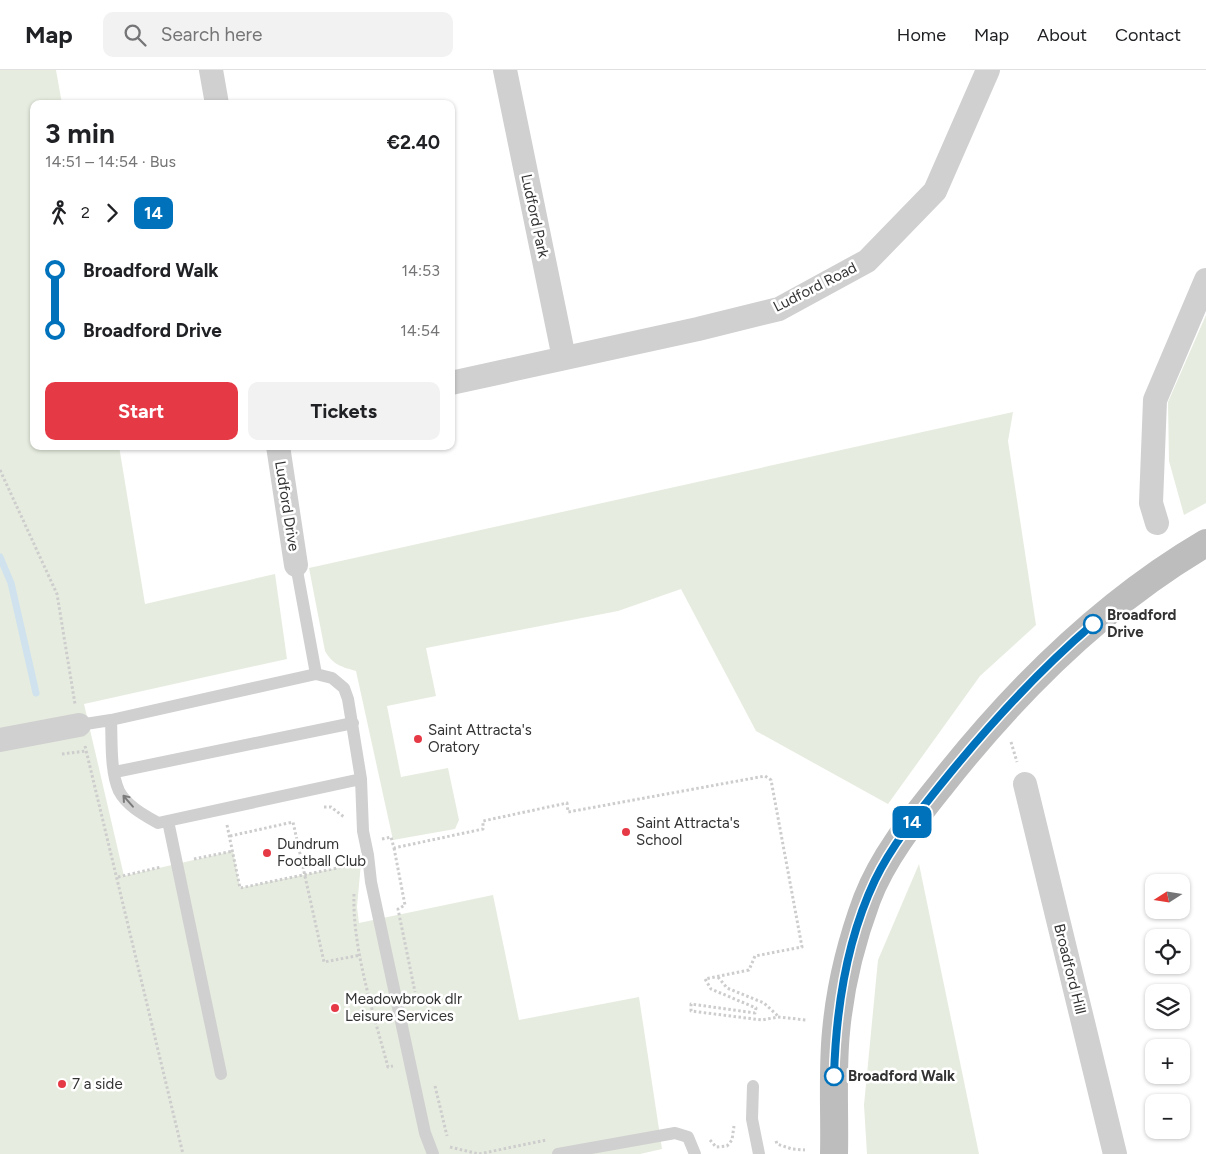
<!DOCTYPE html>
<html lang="en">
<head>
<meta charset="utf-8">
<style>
	body { margin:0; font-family:Figtree,sans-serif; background:#f2f2f2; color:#202124; height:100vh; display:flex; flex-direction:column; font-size:19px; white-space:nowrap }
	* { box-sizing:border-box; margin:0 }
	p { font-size:16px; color:#757577 }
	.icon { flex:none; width:28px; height:28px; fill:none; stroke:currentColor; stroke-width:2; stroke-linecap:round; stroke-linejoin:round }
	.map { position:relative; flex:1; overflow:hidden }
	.sheet { position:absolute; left:30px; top:30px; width:425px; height:350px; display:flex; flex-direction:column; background:#fff; border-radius:10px; box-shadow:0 1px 4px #0004 }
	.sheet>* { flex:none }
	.badge { padding:0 10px; border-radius:8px; font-size:18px; line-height:32px }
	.needle { width:32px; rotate:258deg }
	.tools { position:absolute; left:1145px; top:804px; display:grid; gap:10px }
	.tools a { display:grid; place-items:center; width:45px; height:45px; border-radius:10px; background:#fff; box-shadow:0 1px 4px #0004; font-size:25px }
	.map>.badge { position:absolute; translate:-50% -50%; box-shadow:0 0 0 2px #fff }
	.legs { display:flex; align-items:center; gap:8px; height:55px; padding:0 15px; font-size:16px }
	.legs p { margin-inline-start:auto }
	.summary { display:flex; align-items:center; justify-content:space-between; height:85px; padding:0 15px }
	h1 { font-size:28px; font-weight:700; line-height:38px }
	.button { display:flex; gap:10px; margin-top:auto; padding:10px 15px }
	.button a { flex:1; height:58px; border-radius:10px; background:#e63946; color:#fff; font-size:20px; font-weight:700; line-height:58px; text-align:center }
	.button a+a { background:#f2f2f2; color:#202124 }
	ul { padding:0 15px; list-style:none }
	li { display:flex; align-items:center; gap:18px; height:60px; font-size:19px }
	li i { display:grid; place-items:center; width:8px; height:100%; margin:0 6px; background:currentColor }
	li i::after { content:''; width:12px; height:12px; margin:-6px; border:4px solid; border-radius:50%; background:#fff }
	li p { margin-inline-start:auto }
	li:first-child i { background:linear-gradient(#0000 50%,currentColor 0) }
	li:last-child i { background:linear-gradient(currentColor 50%,#0000 0) }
	header { display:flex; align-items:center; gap:30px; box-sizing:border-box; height:70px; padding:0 25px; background:#fff; border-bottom:1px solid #e0e0e0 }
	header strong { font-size:24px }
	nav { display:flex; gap:28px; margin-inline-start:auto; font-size:18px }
	.search { width:350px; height:45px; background:#f2f2f2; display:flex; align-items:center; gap:12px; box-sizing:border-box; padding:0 18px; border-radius:10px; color:#757577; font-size:19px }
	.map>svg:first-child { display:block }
</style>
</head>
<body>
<header>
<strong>Map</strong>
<div class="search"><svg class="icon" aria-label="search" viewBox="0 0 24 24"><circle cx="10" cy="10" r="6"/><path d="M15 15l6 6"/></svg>Search here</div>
<nav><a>Home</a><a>Map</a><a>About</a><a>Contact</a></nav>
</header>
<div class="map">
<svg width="1206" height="1084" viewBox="0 0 1206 1084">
	<rect width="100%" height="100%" fill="#fff"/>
	<path fill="#e6ecdf" d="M0,0h56l6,34h-28v342h85l26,158 130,-30 12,85 -203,45 40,172 109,-25 7,37 121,-25 -4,44 2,16 134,-28 26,125 120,-23 23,152 -22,5h-640z
		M1206,245v188l-22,12 -15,-54 -1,-59z
		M1013,342l-5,29 28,184 -56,51 -92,128 -132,-73 -75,-142 -63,22 -192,37 10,48 -49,10 14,71 47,-9 11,52 -4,9 -62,11 -37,-169c-14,-4 -23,-6 -31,-20l-16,-83z
		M919,794l60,290h-112l-3,-49 14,-145z"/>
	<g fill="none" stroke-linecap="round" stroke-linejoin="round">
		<path stroke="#cfe2ee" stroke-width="7" d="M0,487l11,26 25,110"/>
		<path stroke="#cdcdcd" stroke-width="3" stroke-dasharray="2.5 2.5" stroke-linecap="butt" d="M0,400l57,124 18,110
			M1011,672l6,20
			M85,676l98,408
			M62,684l24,-3
			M324,737h7l13,10
			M227,755l13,63 112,-23
			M230,766l63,-14 31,140 37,-7
			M382,769l9,-2 3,11 89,-19v-8l84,-18 1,9 197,-36 6,4 31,167 -47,9 -6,14 -44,9 6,10 45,19 -1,5 -64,-9v7l71,9 16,-3 28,3
			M394,778l11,57 -7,4 17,83
			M194,789l39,-8
			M118,807l43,-10
			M354,824c-2,54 20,121 34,173l5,-1
			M718,907l9,11 37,15 14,13
			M435,1016l12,50
			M710,1070l6,7 11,-1 5,-6 2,-14
			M776,1071l1,3 15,5 13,1
			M450,1077l29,7 67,-14"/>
		<path stroke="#d0d0d0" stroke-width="12" d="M296,495l20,109
			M111,650c1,21 -1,51 8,71 8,15 25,24 39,32l203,-44
			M79,655l32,-5 205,-46 16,4 12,10 4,11 13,80 2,52 5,24 3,27 54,251 8,21
			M115,702l238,-49
			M168,751l53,253
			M753,1016l-1,33 7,35
			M558,1084l117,-21 13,4 7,17"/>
		<path stroke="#d0d0d0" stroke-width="24" d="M211,0l6,34
			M505,0l59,288
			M451,313l247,-54 81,-20 88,-48 68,-70 53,-121
			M278,376l18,119
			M1157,453l-6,-20 4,-103 51,-120
			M0,670l79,-15
			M1025,714l90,370"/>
		<path stroke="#bdbdbd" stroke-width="28" d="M834,1084c1,-40 -2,-82 2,-122 4,-45 15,-90 31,-133 16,-42 46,-79 74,-114 74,-94 161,-181 265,-242"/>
	</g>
	<defs><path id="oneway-shaft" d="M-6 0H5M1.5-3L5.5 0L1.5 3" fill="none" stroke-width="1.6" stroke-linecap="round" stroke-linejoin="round" transform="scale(1.25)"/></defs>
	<use stroke="#7a7a7a" href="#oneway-shaft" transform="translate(128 731) rotate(-131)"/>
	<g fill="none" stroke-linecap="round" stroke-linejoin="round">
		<defs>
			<path id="line-1" d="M834,1006c2,-67 12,-135 41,-196 17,-35 43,-67 67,-97 46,-57 95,-111 151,-159"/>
		</defs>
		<use href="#line-1" stroke="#fff" stroke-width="11"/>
		<use href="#line-1" stroke="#0072bc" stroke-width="8"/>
	</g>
	<g fill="#fff" stroke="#0072bc" stroke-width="2.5">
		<circle cx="1093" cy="554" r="9"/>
		<circle cx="834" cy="1006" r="9"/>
	</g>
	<g fill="#e63946" stroke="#fff" stroke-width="2">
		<circle cx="418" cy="669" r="5"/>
		<circle cx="626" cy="762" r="5"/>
		<circle cx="267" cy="783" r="5"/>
		<circle cx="335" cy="938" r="5"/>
		<circle cx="62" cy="1014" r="5"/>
	</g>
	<g text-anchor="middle" stroke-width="5" stroke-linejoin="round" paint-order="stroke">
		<g font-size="15" fill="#333" stroke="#fff">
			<text transform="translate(535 146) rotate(78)" y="5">Ludford Park</text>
			<text transform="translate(815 217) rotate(-27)" y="5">Ludford Road</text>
			<text transform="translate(287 436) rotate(81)" y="5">Ludford Drive</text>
			<text transform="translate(1070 899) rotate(76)" y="5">Broadford Hill</text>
		</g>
		<g font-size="15" font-weight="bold" fill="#333" stroke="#fff" text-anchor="start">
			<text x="1107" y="550">Broadford<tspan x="1107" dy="17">Drive</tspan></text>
			<text x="848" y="1011">Broadford Walk</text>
		</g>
		<g font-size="15" fill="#333" stroke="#fff" text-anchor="start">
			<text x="428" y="665">Saint Attracta's<tspan x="428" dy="17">Oratory</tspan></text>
			<text x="636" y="758">Saint Attracta's<tspan x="636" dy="17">School</tspan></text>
			<text x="277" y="779">Dundrum<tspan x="277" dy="17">Football Club</tspan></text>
			<text x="345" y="934">Meadowbrook dlr<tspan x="345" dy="17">Leisure Services</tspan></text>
			<text x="72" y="1019">7 a side</text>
		</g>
	</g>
</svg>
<div class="tools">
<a><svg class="needle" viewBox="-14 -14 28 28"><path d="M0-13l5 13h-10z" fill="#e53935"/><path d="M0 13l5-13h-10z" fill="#757577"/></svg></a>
<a><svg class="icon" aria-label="locate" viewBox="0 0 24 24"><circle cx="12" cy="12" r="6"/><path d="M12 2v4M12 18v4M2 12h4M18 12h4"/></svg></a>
<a><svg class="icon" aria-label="layers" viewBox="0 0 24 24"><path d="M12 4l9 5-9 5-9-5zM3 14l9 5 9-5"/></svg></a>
<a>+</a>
<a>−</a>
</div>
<b class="badge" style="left:912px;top:752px;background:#0072bc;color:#fff">14</b>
<section class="sheet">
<div class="summary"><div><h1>3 min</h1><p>14:51 – 14:54 · Bus</p></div><b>€2.40</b></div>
<div class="legs"><svg class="icon" aria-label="walk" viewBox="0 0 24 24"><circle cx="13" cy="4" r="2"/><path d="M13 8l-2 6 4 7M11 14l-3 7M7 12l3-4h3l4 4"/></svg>2<svg class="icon" aria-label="forward" viewBox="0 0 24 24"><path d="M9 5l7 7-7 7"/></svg><b class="badge" style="background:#0072bc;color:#fff">14</b></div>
<ul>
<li><i style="color:#0072bc"></i><b>Broadford Walk</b><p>14:53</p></li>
<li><i style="color:#0072bc"></i><b>Broadford Drive</b><p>14:54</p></li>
</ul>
<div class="button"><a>Start</a><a>Tickets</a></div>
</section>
</div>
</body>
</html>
